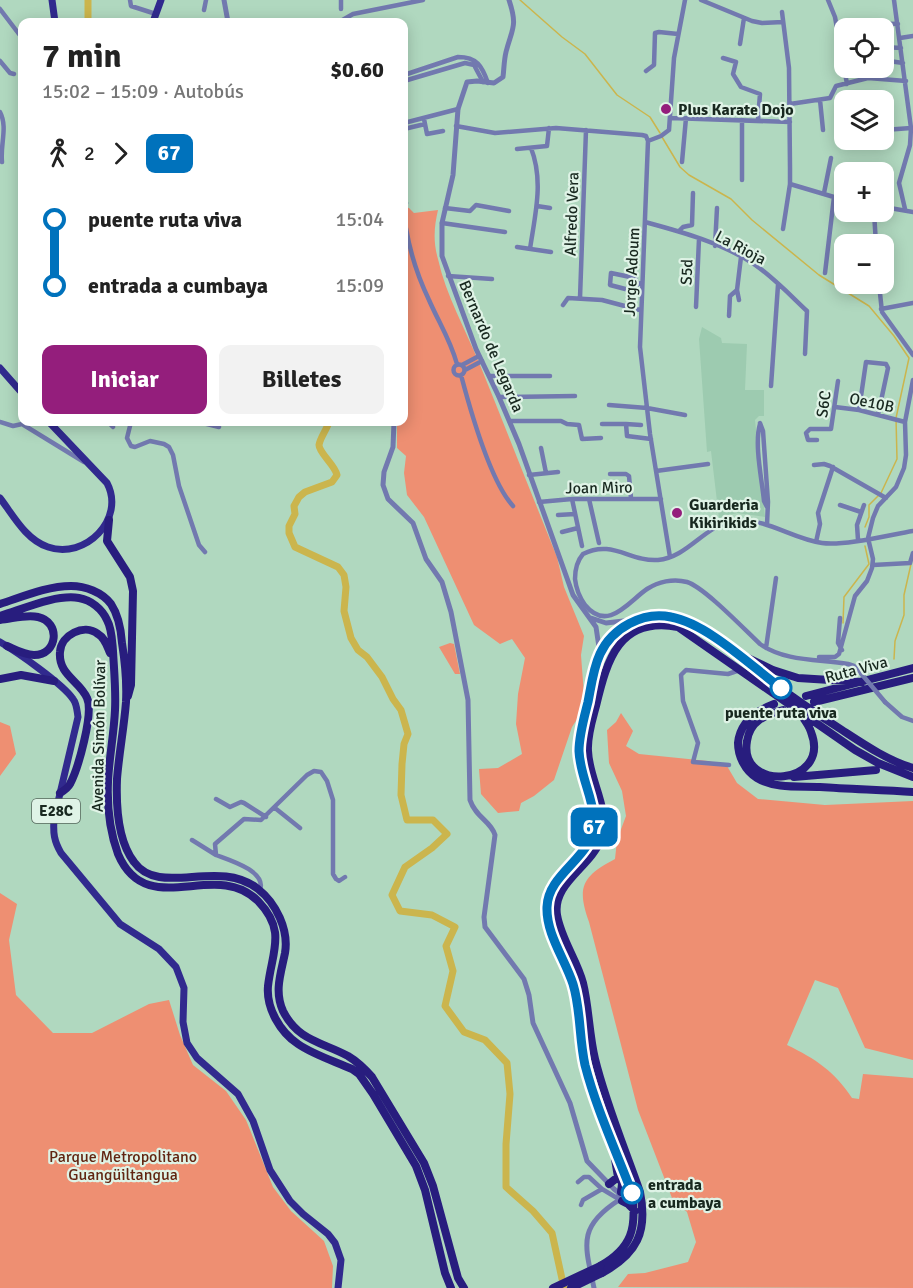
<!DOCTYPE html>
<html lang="es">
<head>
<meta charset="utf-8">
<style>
	body { margin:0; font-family:Signika,sans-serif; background:#f2f2f2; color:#222; height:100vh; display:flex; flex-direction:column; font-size:22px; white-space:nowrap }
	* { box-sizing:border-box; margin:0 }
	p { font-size:20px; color:#767676 }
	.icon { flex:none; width:33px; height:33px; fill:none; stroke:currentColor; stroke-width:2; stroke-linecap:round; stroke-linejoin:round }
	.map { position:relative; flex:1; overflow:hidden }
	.side { position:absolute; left:18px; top:18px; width:390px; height:408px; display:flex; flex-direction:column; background:#fff; border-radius:12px; box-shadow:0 3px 15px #0003 }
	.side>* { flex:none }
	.badge { padding:0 12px; border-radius:9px; font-size:21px; line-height:39px }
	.tools { position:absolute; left:834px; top:18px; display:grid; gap:12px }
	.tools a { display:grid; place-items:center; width:60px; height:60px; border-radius:12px; background:#fff; box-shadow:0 3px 15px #0003; font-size:30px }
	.map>.badge { position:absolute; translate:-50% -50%; box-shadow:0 0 0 3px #fff }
	.legs { display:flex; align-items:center; gap:9px; height:66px; padding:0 24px; font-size:20px }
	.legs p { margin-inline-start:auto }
	.headline { display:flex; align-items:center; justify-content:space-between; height:102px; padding:0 24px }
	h1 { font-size:33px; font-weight:700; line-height:45px }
	.primary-button { display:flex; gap:12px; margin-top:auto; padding:12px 24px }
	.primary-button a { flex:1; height:69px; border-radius:12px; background:#941e7c; color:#fff; font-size:24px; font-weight:700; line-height:69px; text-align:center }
	.primary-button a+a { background:#f2f2f2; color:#222 }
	ul { padding:0 24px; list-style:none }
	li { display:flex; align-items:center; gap:21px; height:66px; font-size:22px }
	li i { display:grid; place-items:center; width:9px; height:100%; margin:0 8px; background:currentColor }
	li i::after { content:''; width:15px; height:15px; margin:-8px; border:4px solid; border-radius:50%; background:#fff }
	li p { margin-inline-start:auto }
	li:first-child i { background:linear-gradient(#0000 50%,currentColor 0) }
	li:last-child i { background:linear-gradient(currentColor 50%,#0000 0) }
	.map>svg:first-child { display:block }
</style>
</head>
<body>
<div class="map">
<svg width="913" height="1288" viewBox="0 0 913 1288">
	<rect width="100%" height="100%" fill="#b0d8bf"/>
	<path fill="#9dcbb0" d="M702,327l19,11 1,5 25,1 -2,46h19v26h-5l-4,4 10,97 -28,-4 -18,5 -8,-67 -4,1 -8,-113z"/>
	<path fill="#ee8f72" d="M404,207l5,1 5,5 24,-3c-4,17 -5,32 0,49 8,37 28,71 42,106 26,64 51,128 77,192l7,30 20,49 -3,19 3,40 -3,18 -9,14 -18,53 -20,16 -13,7 -2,8 -21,2 -17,-19 -2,-25 19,-1 24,-14 -6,-30 2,-30 7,-36 -13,-19 -12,5 -26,-19 -50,-108 -17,-22 -3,-22 2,-17 -9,-8v-26h7z
		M450,643l4,1 6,30h-5l-16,-27z
		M621,713l12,18 -7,15 13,8 69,7 19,5 10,17 21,16 67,6 88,-4v259l-48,-12 -27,-60 -23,-8 -28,65c29,14 47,26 65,53l7,1 4,-25 50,4v210l-295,-1 10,-13 17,-1 43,-11 8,-20 -9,-30 -15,-14 -34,-88 -49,-188c-13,-36 -6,-46 26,-63l2,-19 9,-24 -4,-25 -13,-28 -2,-33 9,-8z
		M0,722l10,4 6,28 -16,22z
		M0,893l17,11 -8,36 7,55 37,38h39l57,-29 20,-4 11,35 13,30 33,26 20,29 27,67 18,24 33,30 9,25 -1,22h-332z"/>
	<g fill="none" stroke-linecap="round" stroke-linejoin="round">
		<path stroke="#cbb54d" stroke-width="1.5" d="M520,0l42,37 23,17 32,41 33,22 10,16
			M662,137l18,30 9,8 42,24 21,21 67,55 50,31 25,30 15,22 -13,60 1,41 -16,34
			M865,527l4,-10v-12l9,-9
			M843,623l1,-26 25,-33 -4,-18
			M894,659l1,-18 9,-26v-20l7,-31"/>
		<path stroke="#cbb54d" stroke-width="7" d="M88,22v-22
			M329,422c-2,7 -9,16 -10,23 0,8 16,20 18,30l-5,7 -27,10 -6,5 -5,9 1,8 -6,12v7l6,14 43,20 6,8 2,12 -2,24 7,27 7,12 9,7 15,20 11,22 8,11 7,24 -4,10 -2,20 -1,31 6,25h26l14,14 -15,14 -27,19 -13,28 8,16 32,4 23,12 -9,19 7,25 -8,35 19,26 21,8 22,23 3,31 -4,50v43l27,24 19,22 12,55"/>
		<path stroke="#7279af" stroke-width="4.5" d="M130,0l1,6 25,8
			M341,0v9
			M701,0l51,21 10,2 21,-1
			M828,0l7,17 12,67
			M894,0l17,128 -1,17 -11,38 6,26
			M0,9l22,29
			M204,10l2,-10
			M782,12l7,56 1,100v16l-7,45
			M339,22l14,-8 70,-14
			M863,23l35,1
			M900,38l13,-2
			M740,44l4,-26
			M884,47l17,1
			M723,58l13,4 -3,12 8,13 19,7 -2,26
			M0,61l10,12 4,1
			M884,63l5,-2 14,2
			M646,71l8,-6 1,-32 4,-1 19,2
			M404,75l54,-18c19,0 24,9 30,26
			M404,81l61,-18 9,2 9,17
			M820,100l3,30
			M790,104l40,-6 6,-12 32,-8 38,3
			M0,112c8,15 0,33 2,50
			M671,118l119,4
			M424,119l3,15 16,-3
			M404,123l54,-14
			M456,126l39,7 61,-5 86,7 4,1 2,5
			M404,129l21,-5
			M884,130l27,-2
			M648,141l-8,206 10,87 20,123
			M648,141l13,-5 8,-6 5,-72 11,-58
			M517,149l30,-3 2,-18
			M682,162l4,-44
			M742,180v-60
			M790,184l54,16
			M824,193l7,-35
			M404,201l2,2
			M537,206l13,2
			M884,207l29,5
			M445,208l25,3 6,-6 33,6
			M874,212l2,32
			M645,222c37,10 77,21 109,42 19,13 36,31 53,47l-2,43
			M442,223l63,9
			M406,228c4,24 12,49 23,72 10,23 21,39 28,64
			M679,231l4,-4 9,-2 1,-32
			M715,246l2,-38
			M517,247l34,5
			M530,249c5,-34 14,-68 1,-101
			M825,273l9,-76
			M448,276l44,3
			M637,283l-1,7 -3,1 -23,-6 1,-12 24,5 2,5 5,1
			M879,284l3,28 31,43
			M580,298l6,-168
			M739,300l-2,-10 4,-33
			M563,305l5,-7 34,2 38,10
			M696,307l3,-68
			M881,309l32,-6
			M729,316l1,-20 7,-6
			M453.5 370a5.5 5.5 0 1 1 11 0a5.5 5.5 0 1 1-11 0Z
			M462,365l17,-9
			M465,370l17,-9
			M461,375c9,34 29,106 52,131
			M490,376h60
			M771,386l7,-101
			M499,397l76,-1
			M609,405l38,3 38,7
			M835,407l24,3 46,12
			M859,410l7,-48 20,2 2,4 -10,47
			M510,421h51l6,3 12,1 3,14 19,-1
			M0,422l13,4 9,-2
			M108,422l5,5
			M131,422l-4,16 4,8 4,1 15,-6 14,3 5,3 4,8 6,31 20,59 6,7
			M199,422l20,5
			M760,423l3,8 5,71 -1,23
			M22,424l62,38
			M602,424h24l1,12 24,3
			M626,424l15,1
			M760,424c-6,20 2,56 4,77l3,6
			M817,440h-9l-2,-7 4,-4h21l7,-48
			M541,448l5,25
			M814,465l10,-1 6,2 56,32
			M656,471l52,-7
			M610,474h16l3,2 2,22
			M529,475l29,-3
			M572,499l10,47
			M589,499l10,44
			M539,502l33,-3h89
			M840,505l21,7
			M558,515l17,-1
			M562,532l16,-4
			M858,540l-1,-15 7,-20
			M816,542l4,-18 -2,-11 15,-46
			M873,565l37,-2 3,-10
			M840,618l-2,25 4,7
			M766,648l10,-70
			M819,657h16l4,-3 16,-58 12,-15 5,-13 1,-9 -5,-21 5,-20 5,-12 18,-19 8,-19 2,-13 -1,-33 8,-42
			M859,671l-5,-5 -6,-2c-30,-5 -62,-2 -88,-20 -15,-14 -56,-57 -73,-62 -14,-4 -29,0 -40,7 -18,12 -39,44 -62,16 -5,-7 -9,-17 -10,-26 0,-9 2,-18 8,-25 29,-15 47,8 75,6 31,-3 47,-36 77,-39 30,-4 57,18 87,22 23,3 67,-8 91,-12
			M885,702l17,15 11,4
			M729,765l-36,-3 5,-19 -15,-42 -2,-26 5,-5 42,4 12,-4
			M216,799l14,8 11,-5 3,1 22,14
			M275,808l25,20
			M192,840l24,15
			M260,890c7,-19 -31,-30 -44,-35l-1,-11 29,-25 17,1 46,-45 7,-4 7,1 6,9 6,19v74l3,5 3,2 6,-4
			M578,1182l6,-5h5l13,12
			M581,1205l2,-5 19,-11 15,9"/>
		<path stroke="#7279af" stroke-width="5" d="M224,0l4,22
			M509,0c9,27 3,28 -3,52 -2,8 -2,17 -3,25l-9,6 -17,-2 -10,1 -9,27 -5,66 -11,48v33l34,93 23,48 20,47 54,151 23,32 4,27
			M394,422l-1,25 -9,25 -1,13 5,14 25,24 13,36 16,23 9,30 17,88 2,100c6,18 21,21 25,35l-11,82 1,10 39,52 5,16 4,28 37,80 17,58 27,28 5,4h6v7l-3,1 -4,-2 1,-6
			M591,618l15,5 26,-3
			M594,1288c-9,-43 -17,-61 25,-88"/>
		<path stroke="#312a8e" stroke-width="7" d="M52,0l3,22
			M153,22l8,-22
			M0,368l22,25
			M0,498c13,17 26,42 48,49 37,13 78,-28 59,-64l-58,-61
			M0,642c17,10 63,42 73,57 4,5 4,12 5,18l-24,102c-1,14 0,22 7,34l59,71 39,25 17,18 8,21 -1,34 4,21 10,15 41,36 15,27 17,49 20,31 13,13 25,20 7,9 6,17 -3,28"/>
		<path stroke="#281d7e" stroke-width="8" d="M109,520l-2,21 23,36 3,14 -2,94 -3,11
			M0,604c22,-7 47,-18 71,-18 14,0 31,6 40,18 8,12 10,25 11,39 3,19 5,40 4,59 -2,26 -7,51 -9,77 -1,26 1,62 17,83 26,36 84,-5 124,27 18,14 31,41 27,64 -4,20 -11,38 -2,58 15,30 39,31 65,45 10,6 17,13 24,21l52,86 9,23 25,92 6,10
			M0,616c23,-7 56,-22 79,-18 12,2 23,11 28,22 5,9 5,20 6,31 1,19 3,39 2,59 -1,24 -6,48 -7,72 -1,23 2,50 10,72 29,68 97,4 140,47 29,30 14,50 10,85 -2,22 12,46 30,58 16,11 36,17 54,25l7,5 14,20 43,72 9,24 20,83 6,15
			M0,620c12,-1 26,-6 38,-3 23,5 20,38 -4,38 -10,0 -18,-5 -27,-9
			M748,658l25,12 25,8 64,4
			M0,679l21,-4 33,6
			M806,696l107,-28
			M814,702l99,-24
			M774,704c-18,7 -34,18 -36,39 0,13 7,28 19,35 18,11 43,8 63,9 31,2 62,3 93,5
			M783,710c-18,5 -33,11 -36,31 -9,52 85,45 64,-9 -2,-7 -8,-14 -12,-20
			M794,777l82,-7
			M60,793c5,-3 8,-5 10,-9 8,-15 24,-71 17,-86 -7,-17 -29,-23 -27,-46 1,-17 24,-29 38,-18 7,4 9,12 12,19
			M619,1171l3,13 -1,8
			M609,1184l9,-7 -3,-18
			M622,1201l6,3 7,7
			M600,1266c32,-18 37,-38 32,-73 -16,-43 -37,-85 -47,-130 -6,-26 -5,-54 -13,-79 -7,-25 -26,-50 -25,-76 0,-32 40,-47 46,-76 6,-24 -11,-46 -13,-69 -2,-21 3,-41 8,-61 9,-39 19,-87 71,-86 39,0 79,40 109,63 24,18 49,35 74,51 23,15 45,30 71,38
			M602,1273c35,-19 46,-41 38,-81 -15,-43 -34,-88 -45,-133 -6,-25 -6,-51 -12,-76 -6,-23 -22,-44 -26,-68 -5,-32 34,-48 44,-76 10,-30 -12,-58 -13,-88 -1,-15 4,-30 8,-45 11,-46 23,-90 82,-79l177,123 23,13 35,14"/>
		<path stroke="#7279af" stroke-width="4.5" d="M859,671l26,31"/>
		<path stroke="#281d7e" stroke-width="8" d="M553,1288l47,-22
			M571,1288l31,-15"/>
	</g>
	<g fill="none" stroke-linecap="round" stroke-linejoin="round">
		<defs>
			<path id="line-1" d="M632,1193c-16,-42 -36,-85 -47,-128 -6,-27 -4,-55 -12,-81 -8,-25 -27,-50 -26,-77 1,-36 51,-51 47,-89 -2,-23 -14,-43 -15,-67 0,-16 5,-33 9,-49 3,-15 5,-33 12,-48 12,-26 43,-43 71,-37 37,7 80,49 110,71"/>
		</defs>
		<use href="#line-1" stroke="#fff" stroke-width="14"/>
		<use href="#line-1" stroke="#0072bc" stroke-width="9"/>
	</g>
	<g fill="#941e7c" stroke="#dff3e6" stroke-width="2">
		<circle cx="666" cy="109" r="6"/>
		<circle cx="677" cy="513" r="6"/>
	</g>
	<g fill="#fff" stroke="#0072bc" stroke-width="3">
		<circle cx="781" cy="688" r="10"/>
		<circle cx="632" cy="1193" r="10"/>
	</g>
	<g text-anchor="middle" stroke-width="4.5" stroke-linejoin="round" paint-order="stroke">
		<rect fill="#dff3e6" stroke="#54655b" stroke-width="1.5" x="32" y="799" width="48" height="24" rx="4.5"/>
		<g font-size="15" font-weight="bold" fill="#18281f">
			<text x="56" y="816">E28C</text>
		</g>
		<g font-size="16" font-weight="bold" fill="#18281f" stroke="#dff3e6" text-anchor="start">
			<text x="678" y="115">Plus Karate Dojo</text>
			<text x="689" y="510">Guarderia<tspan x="689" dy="18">Kikirikids</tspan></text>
		</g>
		<g font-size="16" fill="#18281f" stroke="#dff3e6">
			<text transform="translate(571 214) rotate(-88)" y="6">Alfredo Vera</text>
			<text transform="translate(741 247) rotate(28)" y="6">La Rioja</text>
			<text transform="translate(631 272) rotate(-87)" y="6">Jorge Adoum</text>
			<text transform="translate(686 272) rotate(-88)" y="6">S5d</text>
			<text transform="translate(492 346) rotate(67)" y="6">Bernardo de Legarda</text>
			<text transform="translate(872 402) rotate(12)" y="6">Oe10B</text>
			<text transform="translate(823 404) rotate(-82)" y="6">S6C</text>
			<text transform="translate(599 487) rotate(-1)" y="6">Joan Miro</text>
			<text transform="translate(856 669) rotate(-15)" y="6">Ruta Viva</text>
			<text transform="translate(98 736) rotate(-89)" y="6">Avenida Simón Bolívar</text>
		</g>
		<g font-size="16" font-weight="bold" fill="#18281f" stroke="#dff3e6">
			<text x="781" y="718">puente ruta viva</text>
			<text x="648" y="1190" text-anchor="start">entrada<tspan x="648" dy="18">a cumbaya</tspan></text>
		</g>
		<g font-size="16" fill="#612511" stroke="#dff3e6">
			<text x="123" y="1162">Parque Metropolitano<tspan x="123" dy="18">Guangüiltangua</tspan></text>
		</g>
	</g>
</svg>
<div class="tools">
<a><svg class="icon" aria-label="locate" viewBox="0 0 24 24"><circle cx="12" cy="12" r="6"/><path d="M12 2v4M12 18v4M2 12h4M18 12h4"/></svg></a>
<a><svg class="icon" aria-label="layers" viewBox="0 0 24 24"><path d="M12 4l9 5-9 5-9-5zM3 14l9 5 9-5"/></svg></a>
<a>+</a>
<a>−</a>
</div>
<b class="badge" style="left:594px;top:827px;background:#0072bc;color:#fff">67</b>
<section class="side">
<div class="headline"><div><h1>7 min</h1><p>15:02 – 15:09 · Autobús</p></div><b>$0.60</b></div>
<div class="legs"><svg class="icon" aria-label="walk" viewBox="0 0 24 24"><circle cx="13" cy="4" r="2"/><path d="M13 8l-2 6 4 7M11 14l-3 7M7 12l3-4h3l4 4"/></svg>2<svg class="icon" aria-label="forward" viewBox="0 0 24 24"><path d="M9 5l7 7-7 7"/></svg><b class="badge" style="background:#0072bc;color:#fff">67</b></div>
<ul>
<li><i style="color:#0072bc"></i><b>puente ruta viva</b><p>15:04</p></li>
<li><i style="color:#0072bc"></i><b>entrada a cumbaya</b><p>15:09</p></li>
</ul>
<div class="primary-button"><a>Iniciar</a><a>Billetes</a></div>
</section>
</div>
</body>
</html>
